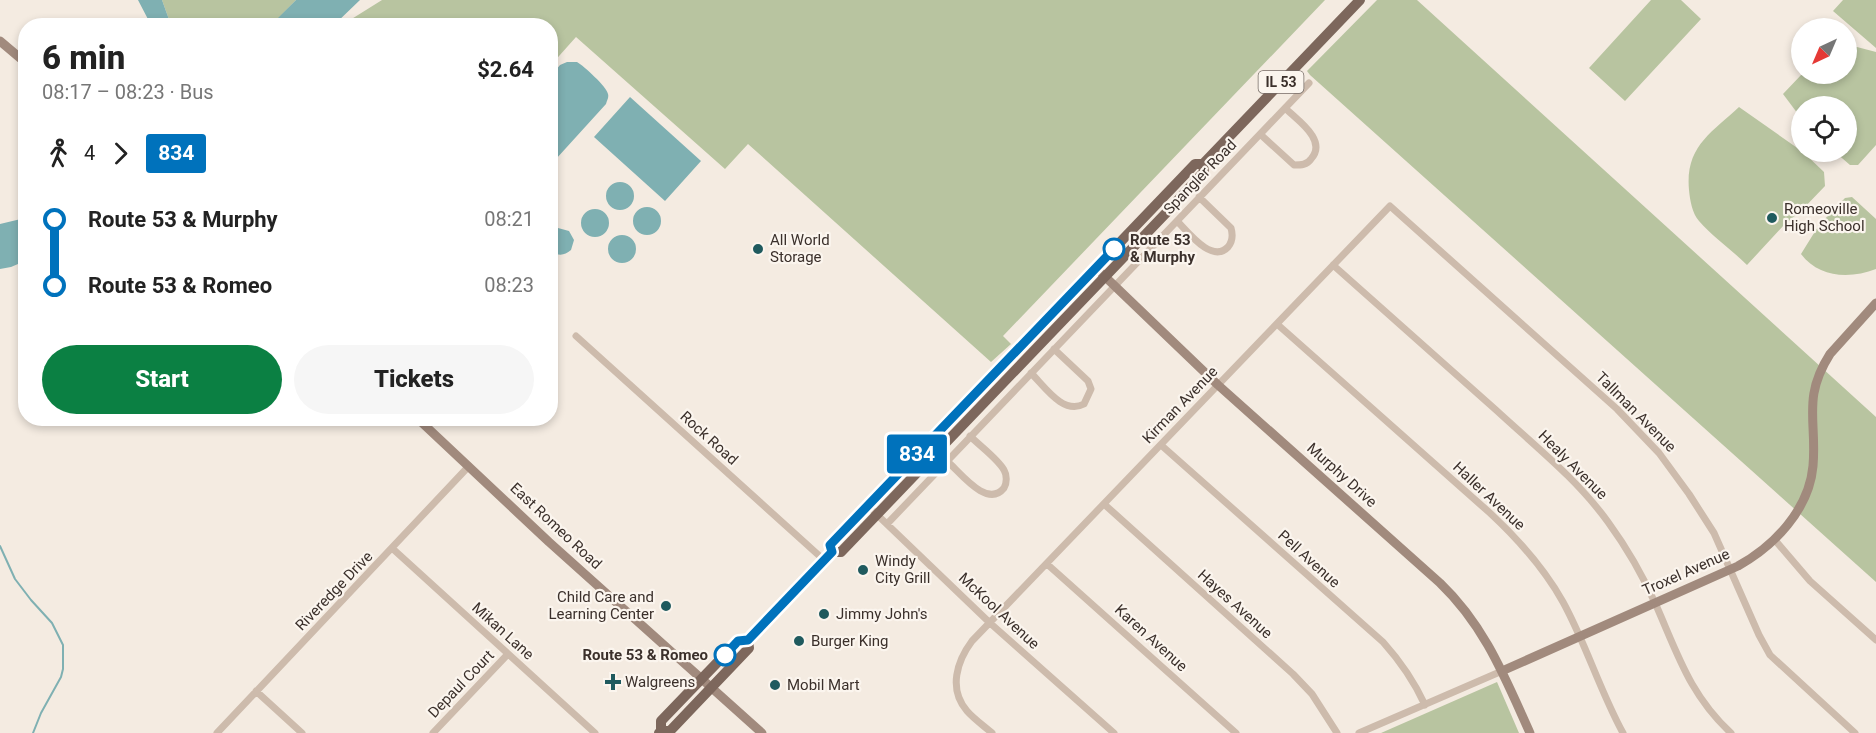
<!DOCTYPE html>
<html lang="en">
<head>
<meta charset="utf-8">
<style>
	body { margin:0; font-family:Roboto,sans-serif; background:#f6f6f6; color:#222; height:100vh; display:flex; flex-direction:column; font-size:22px; white-space:nowrap }
	* { box-sizing:border-box; margin:0 }
	p { font-size:20px; color:#767676 }
	.icon { flex:none; width:33px; height:33px; fill:none; stroke:currentColor; stroke-width:2; stroke-linecap:round; stroke-linejoin:round }
	.map { position:relative; flex:1; overflow:hidden }
	.side { position:absolute; left:18px; top:18px; width:540px; height:408px; display:flex; flex-direction:column; background:#fff; border-radius:24px; box-shadow:0 3px 9px #0003 }
	.side>* { flex:none }
	.badge { padding:0 12px; border-radius:4px; font-size:21px; line-height:39px }
	.needle { width:39px; rotate:224deg }
	.controls { position:absolute; left:1791px; top:18px; display:grid; gap:12px }
	.controls a { display:grid; place-items:center; width:66px; height:66px; border-radius:50%; background:#fff; box-shadow:0 3px 9px #0003; font-size:30px }
	.map>.badge { position:absolute; translate:-50% -50%; box-shadow:0 0 0 3px #fff }
	.legs { display:flex; align-items:center; gap:9px; height:66px; padding:0 24px; font-size:20px }
	.legs p { margin-inline-start:auto }
	.head { display:flex; align-items:center; justify-content:space-between; height:102px; padding:0 24px }
	h1 { font-size:33px; font-weight:800; line-height:45px }
	.primary-button { display:flex; gap:12px; margin-top:auto; padding:12px 24px }
	.primary-button a { flex:1; height:69px; border-radius:36px; background:#0b8043; color:#fff; font-size:24px; font-weight:800; line-height:69px; text-align:center }
	.primary-button a+a { background:#f6f6f6; color:#222 }
	ul { padding:0 24px; list-style:none }
	li { display:flex; align-items:center; gap:21px; height:66px; font-size:22px }
	li i { display:grid; place-items:center; width:9px; height:100%; margin:0 8px; background:currentColor }
	li i::after { content:''; width:15px; height:15px; margin:-8px; border:4px solid; border-radius:50%; background:#fff }
	li p { margin-inline-start:auto }
	li:first-child i { background:linear-gradient(#0000 50%,currentColor 0) }
	li:last-child i { background:linear-gradient(currentColor 50%,#0000 0) }
	.map>svg:first-child { display:block }
</style>
</head>
<body>
<div class="map">
<svg width="1876" height="733" viewBox="0 0 1876 733">
	<rect width="100%" height="100%" fill="#f4ebe1"/>
	<path fill="#b8c4a0" d="M162,0h134l-25,26 -100,-1z
		M382,0h943l-322,336 8,8 -20,18 -243,-218 -23,25 -149,-132 -25,28 -1,-39 -208,-1z
		M1377,0h40l459,417v165l-566,-507 -3,-4z
		M1651,0h30l20,19 -76,82 -36,-33z
		M1843,0h33v48l-43,-37z
		M1857,47l19,5v93l-18,20h-8l-15,-13h11v-46h-44l-1,12 -18,-24 19,-20h44l1,-26z
		M1739,107l64,45 21,20 1,14 -23,24 -18,15 -37,40c-15,-15 -34,-28 -48,-44 -7,-8 -9,-21 -10,-31 -4,-43 22,-57 50,-83z
		M1852,197l24,22v50c-26,10 -57,9 -75,-15l18,-29 26,-27z
		M1497,682l22,51h-138z"/>
	<path fill="#7fb0b2" d="M138,0h24l9,25h-20z
		M296,0h64l-26,25h-63z
		M567,62c3,0 8,0 10,0 7,4 30,25 31,32 1,4 -1,6 -2,10l-50,55 -5,4v-87l9,-11z
		M630,97l71,64 -36,40 -71,-64z
		M606 196a14 14 0 1 1 28 0a14 14 0 1 1-28 0Z
		M633 221a14 14 0 1 1 28 0a14 14 0 1 1-28 0Z
		M581 223a14 14 0 1 1 28 0a14 14 0 1 1-28 0Z
		M25,218v43l-14,6 -11,2v-45z
		M558,228l11,3 5,9 -3,10c-7,6 -13,6 -20,1v-19z
		M608 249a14 14 0 1 1 28 0a14 14 0 1 1-28 0Z"/>
	<g fill="none" stroke-linecap="round" stroke-linejoin="round">
		<path stroke="#7fb0b2" stroke-width="2" d="M0,546l15,33 16,21 21,23 11,22v24l-2,8 -20,36 -8,20"/>
		<path stroke="#cdbbac" stroke-width="7" d="M1260,134l34,31c7,0 13,0 17,-6 17,-19 -14,-39 -26,-51
			M1177,221c11,11 35,43 51,26 5,-6 5,-12 3,-19l-32,-31
			M1333,265c54,48 109,97 163,145 39,36 81,69 112,112 19,26 35,54 48,83 22,50 34,90 75,128
			M1277,324l213,189c28,26 54,55 73,89 23,42 37,89 60,131
			M576,336l248,224
			M1031,373c14,14 32,42 53,31l7,-15 -3,-8 -34,-32
			M1161,445l222,197c18,20 31,39 42,63
			M947,461c13,11 40,48 57,27 3,-5 3,-13 0,-18 -6,-11 -24,-24 -34,-34
			M1104,504l189,170 19,20 25,39
			M868,506l122,117 124,110
			M887,524l422,-441
			M1774,539l36,42 66,59
			M393,549l202,184
			M1047,564l189,169
			M256,691l46,42
			M217,733l252,-267
			M433,733l75,-79
			M992,733c-8,-7 -18,-14 -25,-22 -19,-22 -10,-50 5,-70l418,-435 227,203 42,44 30,41 25,39 45,102 11,20 85,78
			M1359,733l143,-62"/>
		<path stroke="#a18a7d" stroke-width="9" d="M0,41l26,22
			M1096,268l122,117 222,198c45,43 65,95 90,150
			M417,418l132,124 213,191
			M1502,671l236,-105c36,-20 71,-56 75,-100 4,-45 -11,-68 17,-112l46,-51"/>
		<path stroke="#7d675c" stroke-width="10" d="M832,552l-2,-7 343,-358 22,-23h8l157,-164
			M661,731h9l79,-83 -1,-8
			M659,733l2,-2v-10l77,-80 10,-1 84,-88h9l326,-340 37,-40 -1,-8"/>
	</g>
	<g fill="none" stroke-linecap="round" stroke-linejoin="round">
		<defs>
			<path id="line-1" d="M725,655l13,-14 10,-1 84,-88 -2,-7 284,-296"/>
		</defs>
		<use href="#line-1" stroke="#fff" stroke-width="14"/>
		<use href="#line-1" stroke="#0072bc" stroke-width="9"/>
	</g>
	<g fill="#1f5a5e" stroke="#fbf5ee" stroke-width="2">
		<circle cx="1772" cy="218" r="6"/>
		<circle cx="758" cy="249" r="6"/>
		<circle cx="863" cy="570" r="6"/>
		<circle cx="666" cy="606" r="6"/>
		<circle cx="824" cy="614" r="6"/>
		<circle cx="799" cy="641" r="6"/>
		<path d="M610 673h6v6h6v6h-6v6h-6v-6h-6v-6h6z"/>
		<circle cx="775" cy="685" r="6"/>
	</g>
	<g fill="#fff" stroke="#0072bc" stroke-width="3">
		<circle cx="1114" cy="249" r="10"/>
		<circle cx="725" cy="655" r="10"/>
	</g>
	<g text-anchor="middle" stroke-width="4.5" stroke-linejoin="round" paint-order="stroke">
		<rect fill="#fbf5ee" stroke="#756b66" stroke-width="1.5" x="1258.5" y="71" width="45" height="22" rx="4.5"/>
		<g font-size="14" font-weight="bold" fill="#3b302b">
			<text x="1281" y="87">IL 53</text>
		</g>
		<g font-size="15" fill="#3b302b" stroke="#fbf5ee">
			<text transform="translate(1200 177) rotate(-46)" y="5">Spangler Road</text>
			<text transform="translate(1180 405) rotate(-46)" y="5">Kirman Avenue</text>
			<text transform="translate(1636 412) rotate(45)" y="5">Tallman Avenue</text>
			<text transform="translate(709 438) rotate(42)" y="5">Rock Road</text>
			<text transform="translate(1573 465) rotate(45)" y="5">Healy Avenue</text>
			<text transform="translate(1342 475) rotate(42)" y="5">Murphy Drive</text>
			<text transform="translate(1489 496) rotate(43)" y="5">Haller Avenue</text>
			<text transform="translate(556 526) rotate(43)" y="5">East Romeo Road</text>
			<text transform="translate(1309 559) rotate(42)" y="5">Pell Avenue</text>
			<text transform="translate(1686 572) rotate(-24)" y="5">Troxel Avenue</text>
			<text transform="translate(334 591) rotate(-46)" y="5">Riveredge Drive</text>
			<text transform="translate(1235 604) rotate(42)" y="5">Hayes Avenue</text>
			<text transform="translate(999 611) rotate(43)" y="5">McKool Avenue</text>
			<text transform="translate(503 631) rotate(42)" y="5">Mikan Lane</text>
			<text transform="translate(1151 638) rotate(42)" y="5">Karen Avenue</text>
			<text transform="translate(461 684) rotate(-46)" y="5">Depaul Court</text>
		</g>
		<g font-size="15" fill="#3b302b" stroke="#fbf5ee" text-anchor="start">
			<text x="1784" y="214">Romeoville<tspan x="1784" dy="17">High School</tspan></text>
			<text x="770" y="245">All World<tspan x="770" dy="17">Storage</tspan></text>
			<text x="875" y="566">Windy<tspan x="875" dy="17">City Grill</tspan></text>
			<text x="654" y="602" text-anchor="end">Child Care and<tspan x="654" dy="17">Learning Center</tspan></text>
			<text x="836" y="619">Jimmy John's</text>
			<text x="811" y="646">Burger King</text>
			<text x="625" y="687">Walgreens</text>
			<text x="787" y="690">Mobil Mart</text>
		</g>
		<g font-size="15" font-weight="bold" fill="#3b302b" stroke="#fbf5ee" text-anchor="start">
			<text x="1130" y="245">Route 53<tspan x="1130" dy="17">&amp; Murphy</tspan></text>
			<text x="708" y="660" text-anchor="end">Route 53 &amp; Romeo</text>
		</g>
	</g>
</svg>
<div class="controls">
<a><svg class="needle" viewBox="-14 -14 28 28"><path d="M0-13l5 13h-10z" fill="#e53935"/><path d="M0 13l5-13h-10z" fill="#767676"/></svg></a>
<a><svg class="icon" aria-label="locate" viewBox="0 0 24 24"><circle cx="12" cy="12" r="6"/><path d="M12 2v4M12 18v4M2 12h4M18 12h4"/></svg></a>
</div>
<b class="badge" style="left:917px;top:454px;background:#0072bc;color:#fff">834</b>
<section class="side">
<div class="head"><div><h1>6 min</h1><p>08:17 – 08:23 · Bus</p></div><b>$2.64</b></div>
<div class="legs"><svg class="icon" aria-label="walk" viewBox="0 0 24 24"><circle cx="13" cy="4" r="2"/><path d="M13 8l-2 6 4 7M11 14l-3 7M7 12l3-4h3l4 4"/></svg>4<svg class="icon" aria-label="forward" viewBox="0 0 24 24"><path d="M9 5l7 7-7 7"/></svg><b class="badge" style="background:#0072bc;color:#fff">834</b></div>
<ul>
<li><i style="color:#0072bc"></i><b>Route 53 &amp; Murphy</b><p>08:21</p></li>
<li><i style="color:#0072bc"></i><b>Route 53 &amp; Romeo</b><p>08:23</p></li>
</ul>
<div class="primary-button"><a>Start</a><a>Tickets</a></div>
</section>
</div>
</body>
</html>
